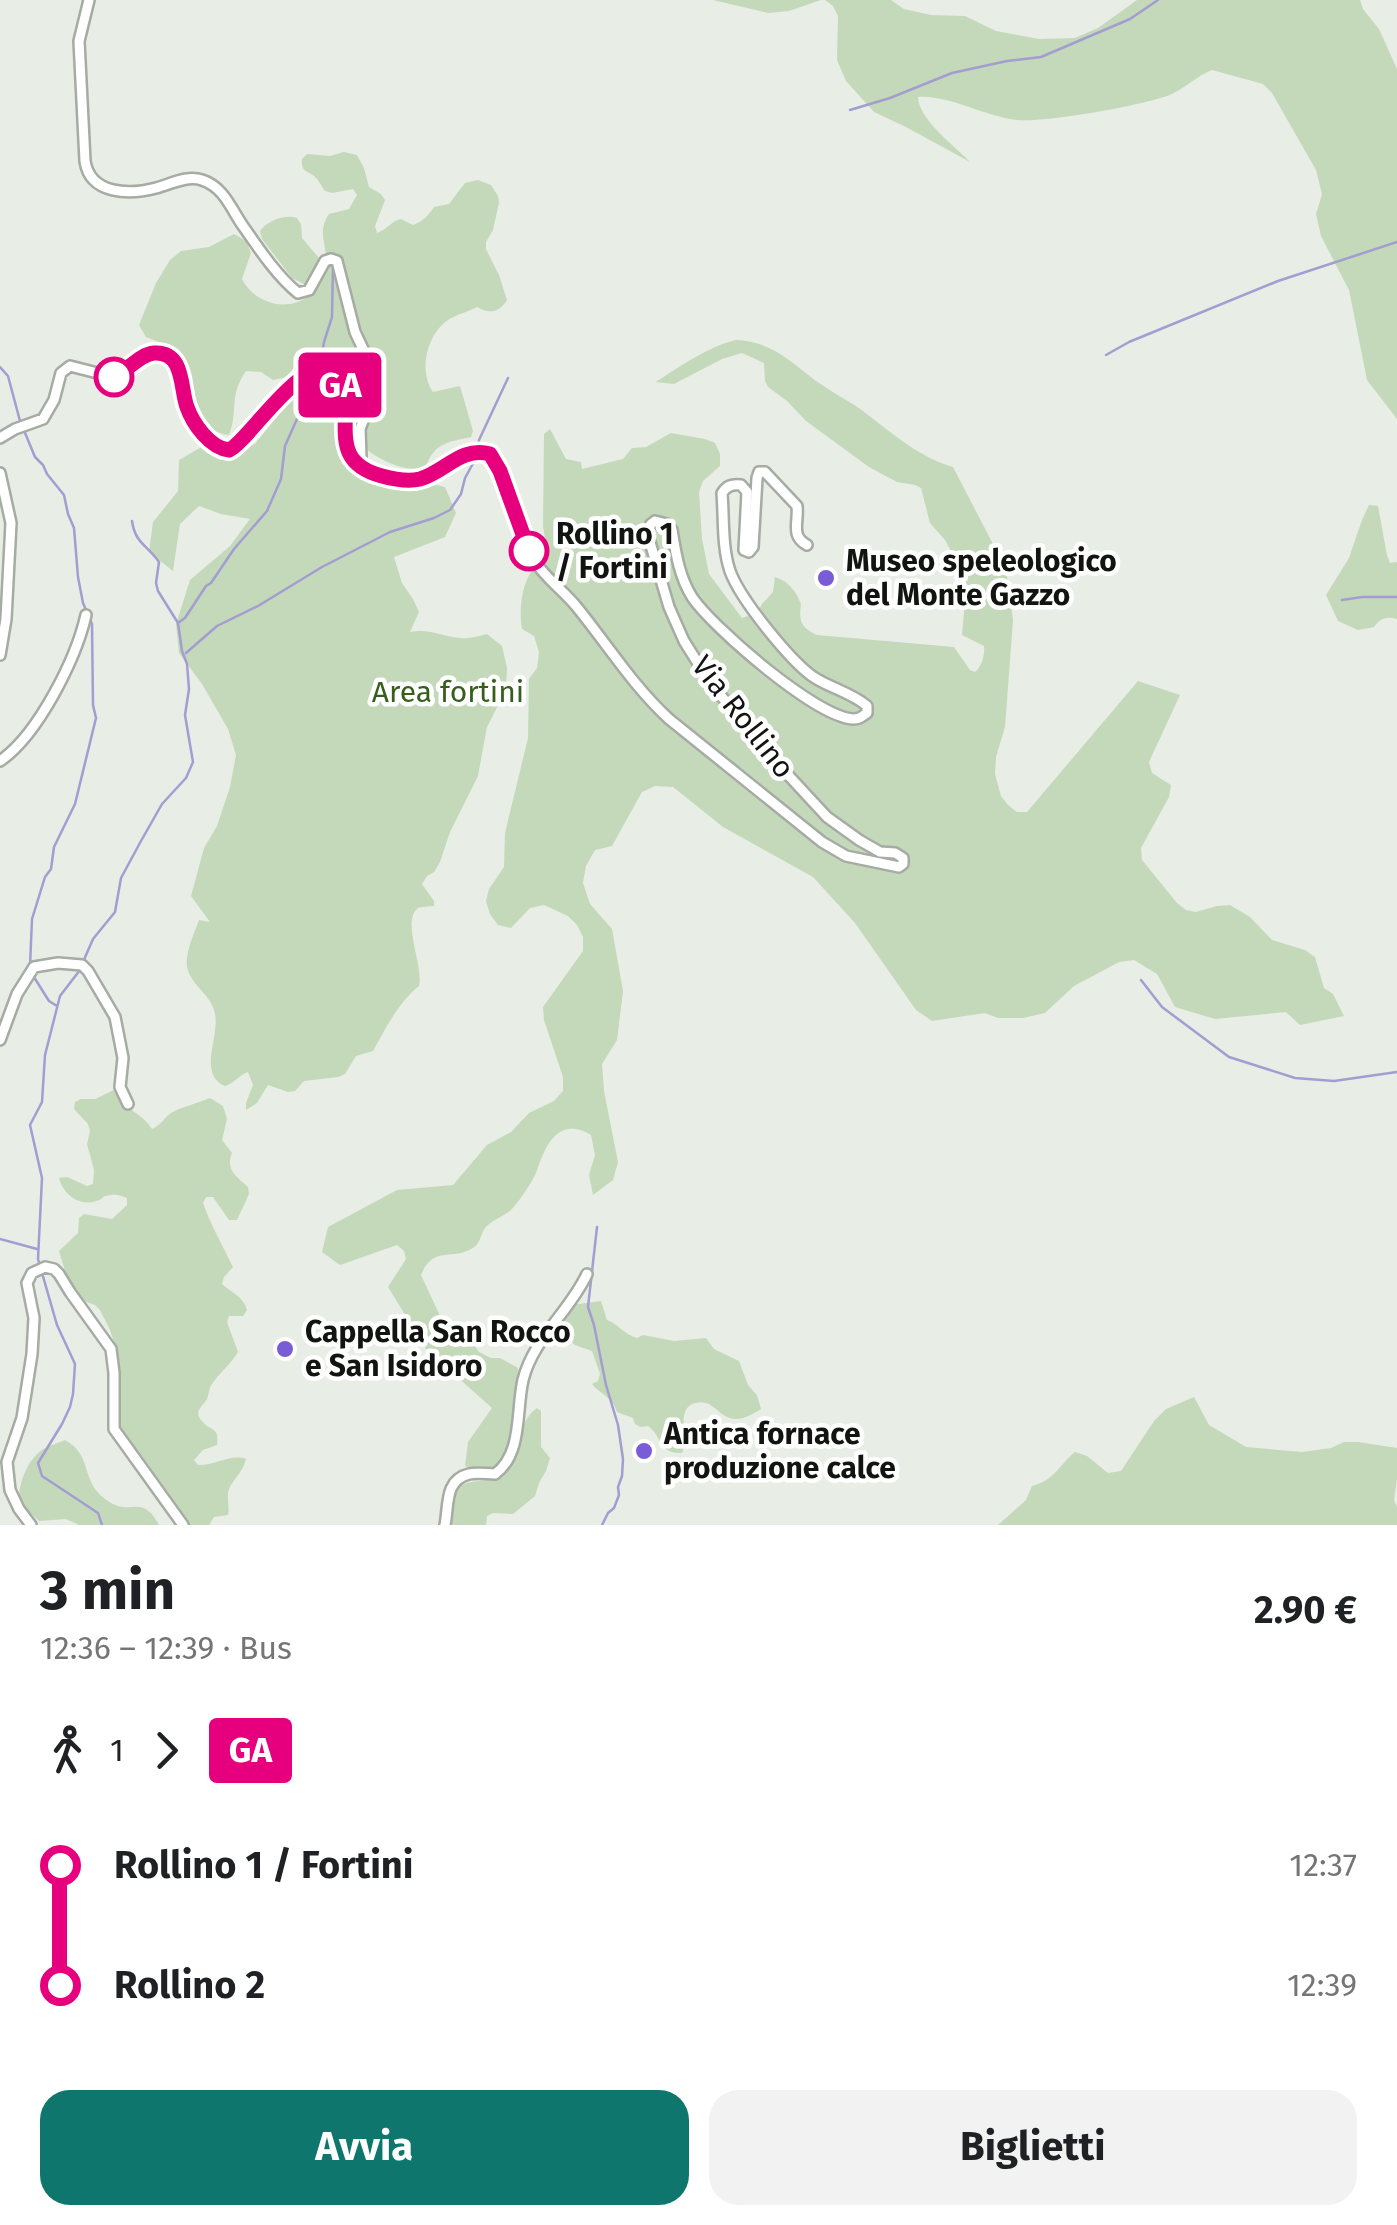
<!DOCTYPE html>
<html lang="it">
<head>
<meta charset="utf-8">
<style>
	body { margin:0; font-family:"Fira Sans",sans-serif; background:#f2f2f2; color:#202124; height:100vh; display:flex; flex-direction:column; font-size:38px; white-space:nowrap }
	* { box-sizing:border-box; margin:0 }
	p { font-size:32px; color:#757577 }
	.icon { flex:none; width:55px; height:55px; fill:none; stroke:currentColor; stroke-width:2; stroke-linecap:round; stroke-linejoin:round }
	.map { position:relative; height:1525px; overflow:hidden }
	.drawer { display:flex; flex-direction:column; background:#fff; flex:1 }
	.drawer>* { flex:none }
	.badge { padding:0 20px; border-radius:8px; font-size:35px; line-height:65px }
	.map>.badge { position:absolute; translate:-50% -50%; box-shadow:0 0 0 5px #fff }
	.legs { display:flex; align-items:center; gap:15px; height:110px; padding:0 40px; font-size:32px }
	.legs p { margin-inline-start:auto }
	.head { display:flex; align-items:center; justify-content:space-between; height:170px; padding:0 40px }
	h1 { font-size:55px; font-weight:700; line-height:75px }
	.cta { display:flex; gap:20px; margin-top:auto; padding:20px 40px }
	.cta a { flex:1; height:115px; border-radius:30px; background:#0f766e; color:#fff; font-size:40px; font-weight:700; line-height:115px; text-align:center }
	.cta a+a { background:#f2f2f2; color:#202124 }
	ul { padding:0 40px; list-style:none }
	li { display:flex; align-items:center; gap:35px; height:120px; font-size:38px }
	li i { display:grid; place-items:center; width:15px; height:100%; margin:0 12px; background:currentColor }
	li i::after { content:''; width:25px; height:25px; margin:-12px; border:8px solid; border-radius:50%; background:#fff }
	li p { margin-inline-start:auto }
	li:first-child i { background:linear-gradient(#0000 50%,currentColor 0) }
	li:last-child i { background:linear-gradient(currentColor 50%,#0000 0) }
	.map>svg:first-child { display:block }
</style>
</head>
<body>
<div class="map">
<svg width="1397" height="1525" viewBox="0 0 1397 1525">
	<rect width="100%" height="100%" fill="#e8ede6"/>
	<path fill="#c4d9ba" d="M713,0h108l-32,11 -21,2z
		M825,0h66l13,9 27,6 34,1 31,15 43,8 36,-1 23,-10 39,-28h223l3,9 16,20 18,40v350l-30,-39 -18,-90 -28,-54 -5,-22 6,-20 -6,-24 -44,-77 -9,-9 -51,-14c-15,6 -26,17 -40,24 -25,11 -129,29 -155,26 -30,-3 -71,-26 -99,-23 1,23 36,48 52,65l-64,-35 -32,-15 -28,-31 -9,-21 1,-44 -5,-10z
		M344,152l13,3 7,13 5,19 12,7 4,6 -10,26 2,7c10,-3 14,-12 24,-14l12,6c10,-4 15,-9 21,-18l15,-3 16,-21 13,-3 13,5 7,11 1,7 -6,27 -7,12v7l13,26 8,25c-8,13 -18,14 -30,7 -9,5 -20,7 -29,13 -21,14 -30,51 -15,72l27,-6 13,45 -2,6c-23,5 -37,6 -45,30 -23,8 -61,-13 -74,-33 -7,-13 3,-26 0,-39 -9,-35 -43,-55 -65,-18l-14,3 -12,-8 -15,-1c-18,26 -7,38 -17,64 -49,-8 -24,-57 -47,-79 -6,-6 -15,-6 -23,-8v-6l-13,-5 -7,-12 17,-42 14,-23 11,-9 28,-4 25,-13 12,7 5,12 -9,26c13,25 45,34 68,16v-8l-18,-9 -30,-39 -2,-8c7,-10 25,-17 37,-13l4,6 1,14 17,20 7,-1c-1,-18 -8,-27 3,-43l20,-5 8,-14 -4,-6 -21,4 -7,-2c-4,-5 -6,-11 -11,-15 -8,-6 -13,-4 -12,-17l5,-5 23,2z
		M736,340c35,1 55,22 80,41 13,9 27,17 40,25 32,23 59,50 97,61l53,102 7,51 -8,107 -9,30 -1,17 6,22 7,9 9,7h10l111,-131 42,14 -31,67 3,11 19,12 -2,12 -28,51 1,12 35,43 9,7 10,2 21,-6 13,-1 20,12 22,23 33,10 10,7 9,31 9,6 11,22 -44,9 -14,-13 -71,7 -40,-12 -18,-33 -23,-14 -15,2 -45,24 -29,27 -22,5h-25l-13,-5 -53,8 -16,-11 -61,-87 -42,-46 -90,-50 -50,-40 -18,-1 -13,6 -30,54 -17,4 -9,16 -3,17 7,21 22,25 11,62 -6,49 -15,24 2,27 14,71 -5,18 -20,15 -4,-20 6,-20 -4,-20c-33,-19 -45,10 -54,35 -3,10 -19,33 -26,40 -8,7 -19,10 -26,18 -5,7 -4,15 -12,20 -21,13 -40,-3 -52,27l20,43 30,22 8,12 12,6h9l18,10c-1,25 0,91 -28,101 -9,3 -17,0 -25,-3l3,-24 24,-34 -66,-59 -38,-62 18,-28 -2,-8 -7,-6 -57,20 -18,-13 6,-25 69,-37 56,-5 34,-40 24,-13 18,-19 25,-12 9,-10v-14l-19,-57 -1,-13 40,-56v-14l-6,-12 -9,-9 -24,-11 -14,3 -19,20 -13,-3 -8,-11 -4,-13 3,-12 15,-22 1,-34 23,-95 1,-59 8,-11 2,-16 -5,-16 -12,-7c-3,-18 -1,-41 9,-57 13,-20 17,-20 12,-45l1,-93 6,-5 16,30 15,3 1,7 41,-10 9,-11 14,-1 25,-14 34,6 10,4 5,11v12l-17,15 -4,11 3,47 7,35 33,44 15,-5 5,-9 11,-12 2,-15c13,4 21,14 26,27 -2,17 -1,23 16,31l137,12 16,23 5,2c7,-6 10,-17 9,-26l-22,-11 4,-46 -1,-12 -20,-37 -15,-17 -9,-35 -6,-3 -18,-3 -28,-15 -63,-46 -19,-20 -19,-14 -3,-6 -1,-18 -22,-10 -20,6 -48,25 -18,-2c21,-14 55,-37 80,-42z
		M318,377l12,2 4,10v46l19,36 36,11h33l23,5 11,26 -11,24 -51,20 8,26 11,16 6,13 -9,20c21,-4 32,5 51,6 9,1 17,-2 26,-4l15,12 5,22 -1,22 -19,37 -9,49 -28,56 -10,30 -6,10 -7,4 -5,8 12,17v5c-2,0 -15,1 -16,2 -17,13 6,58 1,78 -20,16 -34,43 -46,65l-17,5 -11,18 -7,3 -34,4 -9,10 -7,1 -20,-7 -11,18 -11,7v-7l7,-18 -5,-13c-9,3 -13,11 -23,14 -28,-12 -5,-50 -10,-72 -3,-19 -24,-28 -28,-47 -2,-15 7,-33 12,-47l11,2 -19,-26 13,-48 13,-22 13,-39 6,-32 -8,-26 -26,-45 -23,-31 -3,-29 14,-44 40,-34 20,-27 -29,-5 -22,-8 -19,18 -7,47 -24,-19 4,-30 25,-31 1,-31 24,-14 25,10 27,-12 41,-51z
		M1369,505l9,1 9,49 3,8 7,-1v57c-10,-3 -17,-1 -23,8l-16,3 -20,-9 -12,-26 23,-37 13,-38z
		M114,1090c12,21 28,23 38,39 9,-4 12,-11 19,-16 10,-6 28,-10 39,-15l13,8 4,13 -5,21 10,13c-7,17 5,24 16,34l1,7 -12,26h-8l-16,-23h-7l-3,6c8,23 20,43 30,64l-9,10 -2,7c10,9 22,13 25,26l-4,6h-14l-2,6 11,30c-7,12 -18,20 -26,32 -3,4 -3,10 -5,15 -5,8 -13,12 -6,21 9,12 19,6 16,25l-14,5 -9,10 4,5c15,1 34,-12 48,-6 -3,13 -12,19 -17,30 -3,9 1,18 -1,26l-14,2 -5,8h-22l-26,-41 -34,-41 -7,-14 -4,-21 2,-54 -8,-24 -10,-20 -5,-5 -17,-6 -8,-12 -11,-36 19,-18 1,-15 5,-4 28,5 15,-14v-7c-6,-2 -9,-4 -16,-3 -12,1 -4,3 -15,6 -17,6 -33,-7 -37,-23l8,-1 20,9 6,-2 1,-14 -7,-26 3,-13 -2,-7 -14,-15 1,-7 6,-3h14z
		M601,1301l6,19c11,4 18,15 30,18l6,-3 31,6 32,-3 8,11 25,12 9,24 9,10 4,14c-42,28 -40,-13 -66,-6 -21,6 -5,36 -13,50 -24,1 -19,-16 -34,-27l-7,1 -6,-3 -2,-6 -16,-6c-4,-15 -16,-17 -25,-28l6,-3 2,-7 -8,-23 -17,-6 -20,-19 16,-21z
		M1194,1397l15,28 37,22 56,5 29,-4 13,-6h14l39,6v31l-3,21 3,7v18h-399l28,-25 6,-14c23,-6 26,-20 43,-34l12,4 21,17 13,-2 33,-50 12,-12z
		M537,1408l4,3v36l9,11 -4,13 -7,12 -4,13 -22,18 -20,-1 -6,3 -1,9h-36c5,-53 10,-38 53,-48 21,-24 12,-54 34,-69z
		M65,1440c30,16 13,44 46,63 21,12 31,-9 48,22h-80l-13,-6 -27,2 -20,-19c-1,-17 8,-42 23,-52 6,-4 16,-7 23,-10z"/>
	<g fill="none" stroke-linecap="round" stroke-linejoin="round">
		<path stroke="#a39dd1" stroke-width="2.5" d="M850,110l40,-12 62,-25 55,-12 34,-4 89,-38 28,-19
			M1106,355l23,-13 149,-61 119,-39
			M0,367l8,9 12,45
			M320,367l4,-25 8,-25 1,-52
			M23,428l12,29 8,8 4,9 17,21 4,19 6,14 4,49 5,26 9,21 1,81 3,13 -21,86 -21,43 -3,22 -6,8 -13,42 -2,47
			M478,450l1,-10 29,-62
			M1342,600l20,-3h35
			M178,623l7,-5 21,-32 5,-3 23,-34 33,-38 14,-32 4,-33 32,-72
			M186,653l31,-27 41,-20 64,-39 68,-35 44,-14 16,-8 11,-16 4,-16 11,-20
			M83,962l10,-23 22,-27 6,-34 20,-37 21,-37 24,-26 7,-16 -8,-47 4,-26 -2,-25 -5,-13 -4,-28 -20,-32 -2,-8 3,-21c-12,-17 -24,-19 -27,-41
			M80,970l-20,26 -15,59 -3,47 -12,23 12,53 -4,81 19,66 18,39 -2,30 -3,13 -8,17 -24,39 4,13 56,37 4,12
			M32,974l17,27 8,5
			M1141,980l21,27 67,50 66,21 39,3 63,-9
			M597,1227l-9,80 6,18 12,60 12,40 5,34 -1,17 -4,11 1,8 -5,13 -6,5 -6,12
			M0,1239l37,10"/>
		<defs>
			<path id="street" d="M89,0l-10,41 6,120c5,34 45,34 71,27 15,-4 31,-13 46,-8 22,7 29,29 41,46 16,23 34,50 55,67l11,-3 16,-29 6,-2 6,2 18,71 16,34 -3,42 -8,21 1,29 -3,6
				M0,438l15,-9 28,-10 11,-19 7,-27 9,-7 43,11 37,-24c36,0 29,28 37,52 5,18 23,42 42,45l11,-6 23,-28 39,-41 13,-4 17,2c23,24 1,62 23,88 6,7 17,12 26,15 12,3 27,6 38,3 25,-6 42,-34 71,-25 24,27 25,75 44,106 11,18 29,30 42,46 31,38 57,80 93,113l153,123 24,14 53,11 4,-3v-6l-8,-5 -15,-1 -21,-12 -32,-23 -37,-40 -79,-93 -27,-43 -15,-34 -22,-75 4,-8 4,-3 12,3 5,6c4,24 7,46 20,67 21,31 124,120 161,122 7,0 8,-2 14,-6v-7c-16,-14 -38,-18 -55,-30 -23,-17 -72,-77 -82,-105 -8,-23 -6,-53 -8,-78 5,-7 9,-9 19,-8l6,7 -3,58
				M0,473l11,50 -5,96 -6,36
				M744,550l5,2 4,-5 4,-69 2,-6h6l32,34c2,16 -7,30 10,39
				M0,761c38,-26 76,-102 86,-146
				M0,1040l17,-46 17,-27 24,-4 24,2 6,6 27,46 8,41 -3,29 8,17
				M31,1525l-12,-16 -9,-19 -3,-28 15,-44 10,-64 2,-36 -7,-35 5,-10 13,-6 9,2 5,5 11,18 41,57 3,24v56l69,96
				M445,1525c4,-19 -1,-45 24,-51 8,-2 18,0 26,0 28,-20 21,-65 28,-94 10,-41 47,-69 64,-106"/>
		</defs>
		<use href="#street" stroke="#a6aba4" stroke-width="14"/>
		<use href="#street" stroke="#fff" stroke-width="9"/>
	</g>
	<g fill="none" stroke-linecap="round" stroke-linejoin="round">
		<defs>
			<path id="line-1" d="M114,377c13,-6 26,-23 40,-24 31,-2 26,36 33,54 6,17 23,41 42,43 21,-9 84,-114 109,-69 20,35 -15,79 44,95 11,3 26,6 38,3 25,-7 41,-33 70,-25l10,17 29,80"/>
		</defs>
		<use href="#line-1" stroke="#fff" stroke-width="22"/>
		<use href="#line-1" stroke="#e6007e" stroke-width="15"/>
	</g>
	<g fill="#fff" stroke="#e6007e" stroke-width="5">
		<circle cx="114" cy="377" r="18"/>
		<circle cx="529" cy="551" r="18"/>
	</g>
	<g fill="#785dd7" stroke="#fff" stroke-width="4">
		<circle cx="826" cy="578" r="10"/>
		<circle cx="285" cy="1349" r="10"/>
		<circle cx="644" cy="1451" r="10"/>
	</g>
	<g text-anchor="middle" stroke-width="9" stroke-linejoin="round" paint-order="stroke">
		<g font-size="30" font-weight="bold" fill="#121411" stroke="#fff" text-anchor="start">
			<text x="556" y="544">Rollino 1<tspan x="556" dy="34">/ Fortini</tspan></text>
		</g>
		<g font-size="30" font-weight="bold" fill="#121411" stroke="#fff" text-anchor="start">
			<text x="846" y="571">Museo speleologico<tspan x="846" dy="34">del Monte Gazzo</tspan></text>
			<text x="305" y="1342">Cappella San Rocco<tspan x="305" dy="34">e San Isidoro</tspan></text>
			<text x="664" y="1444">Antica fornace<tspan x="664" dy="34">produzione calce</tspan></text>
		</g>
		<g font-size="30" fill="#365e1c" stroke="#fff">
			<text x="448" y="702">Area fortini</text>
		</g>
		<g font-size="30" fill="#121411" stroke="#fff">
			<text transform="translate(743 717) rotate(52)" y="10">Via Rollino</text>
		</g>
	</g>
</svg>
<b class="badge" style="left:340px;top:385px;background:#e6007e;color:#fff">GA</b>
</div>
<section class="drawer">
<div class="head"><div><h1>3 min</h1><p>12:36 – 12:39 · Bus</p></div><b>2.90 €</b></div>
<div class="legs"><svg class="icon" aria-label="walk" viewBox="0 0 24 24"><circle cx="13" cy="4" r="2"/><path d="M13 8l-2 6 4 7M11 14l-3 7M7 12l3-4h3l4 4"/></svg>1<svg class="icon" aria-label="forward" viewBox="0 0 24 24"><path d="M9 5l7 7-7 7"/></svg><b class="badge" style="background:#e6007e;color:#fff">GA</b></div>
<ul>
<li><i style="color:#e6007e"></i><b>Rollino 1 / Fortini</b><p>12:37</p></li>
<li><i style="color:#e6007e"></i><b>Rollino 2</b><p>12:39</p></li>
</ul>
<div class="cta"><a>Avvia</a><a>Biglietti</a></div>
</section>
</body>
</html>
